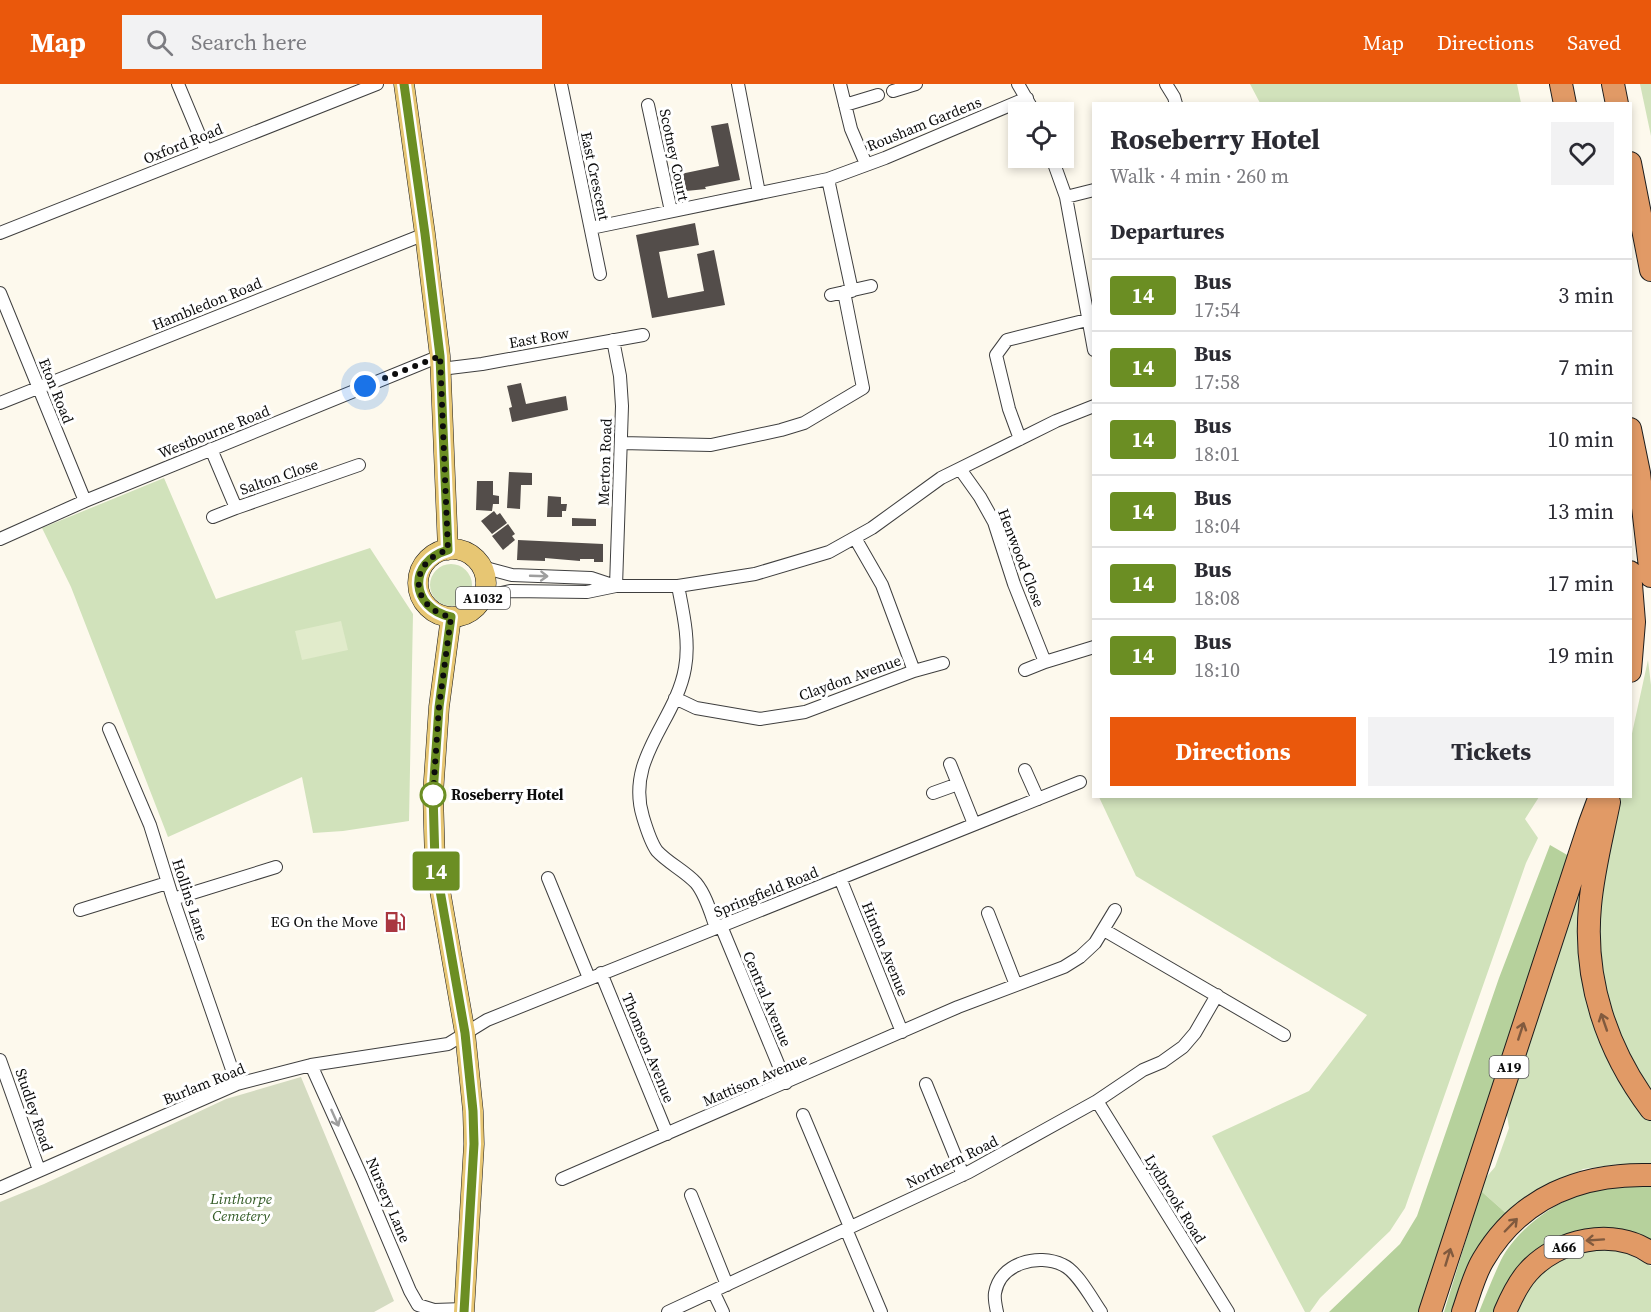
<!DOCTYPE html>
<html lang="en">
<head>
<meta charset="utf-8">
<style>
	body { margin:0; font-family:"Source Serif 4",serif; background:#f2f2f3; color:#2b2b33; height:100vh; display:flex; flex-direction:column; font-size:22px; white-space:nowrap }
	* { box-sizing:border-box; margin:0 }
	p { font-size:20px; color:#7c7c81 }
	.icon { flex:none; width:33px; height:33px; fill:none; stroke:currentColor; stroke-width:2; stroke-linecap:round; stroke-linejoin:round }
	.map { position:relative; flex:1; overflow:hidden }
	.sheet { position:absolute; left:1092px; top:18px; width:540px; height:696px; display:flex; flex-direction:column; background:#fff; border-radius:0px; box-shadow:0 3px 9px #0003 }
	.sheet>* { flex:none }
	.badge { padding:0 12px; border-radius:4px; font-size:21px; line-height:39px }
	.tools { position:absolute; left:1008px; top:18px; display:grid; gap:12px }
	.tools a { display:grid; place-items:center; width:66px; height:66px; border-radius:0px; background:#fff; box-shadow:0 3px 9px #0003; font-size:30px }
	.you { position:absolute; width:30px; height:30px; margin:-15px; border:4px solid #fff; border-radius:50%; background:#1a73e8; box-shadow:0 0 0 9px #1a73e833 }
	.map>.badge { position:absolute; translate:-50% -50%; box-shadow:0 0 0 3px #fff }
	h2 { padding:0 18px; font-size:22px; line-height:54px }
	.round { display:grid; place-items:center; flex:none; width:63px; height:63px; border-radius:0px; background:#f2f2f3 }
	.headline { display:flex; align-items:center; justify-content:space-between; height:102px; padding:0 18px }
	h1 { font-size:28px; font-weight:700; line-height:45px }
	.primary-button { display:flex; gap:12px; margin-top:auto; padding:12px 18px }
	.primary-button a { flex:1; height:69px; border-radius:0px; background:#ea580c; color:#fff; font-size:24px; font-weight:700; line-height:69px; text-align:center }
	.primary-button a+a { background:#f2f2f3; color:#2b2b33 }
	ul { padding:0; list-style:none }
	li { display:flex; align-items:center; gap:18px; height:72px; padding:0 18px; border-top:2px solid #e1e1e2 }
	li div { flex:1 }
	li b { display:block; font-size:22px }
	li em { font-style:normal }
	li .badge { min-width:66px; font-weight:700; text-align:center }
	header { display:flex; align-items:center; gap:36px; box-sizing:border-box; height:84px; padding:0 30px; background:#ea580c; color:#fff }
	header strong { font-size:28px }
	nav { display:flex; gap:33px; margin-inline-start:auto; font-size:21px }
	.search { width:420px; height:54px; background:#f2f2f3; display:flex; align-items:center; gap:15px; box-sizing:border-box; padding:0 21px; border-radius:0px; color:#7c7c81; font-size:22px }
	.map>svg:first-child { display:block }
</style>
</head>
<body>
<header>
<strong>Map</strong>
<div class="search"><svg class="icon" aria-label="search" viewBox="0 0 24 24"><circle cx="10" cy="10" r="6"/><path d="M15 15l6 6"/></svg>Search here</div>
<nav><a>Map</a><a>Directions</a><a>Saved</a></nav>
</header>
<div class="map">
<svg width="1651" height="1228" viewBox="0 0 1651 1228">
	<rect width="100%" height="100%" fill="#fdf9ed"/>
	<path fill="#d1e2bb" d="M1250,0h267l4,19h-261z
		M1640,0h11v52z
		M164,394l52,121 154,-51 43,66 -4,207 -66,10 -30,2 -11,-56 -134,60 -97,-250 -29,-59z
		M430 501a21 21 0 1 1 42 0a21 21 0 1 1-42 0Z
		M1648,576l3,25v405l-18,-22 -31,-74 -4,-102 20,-95 12,-1 1,-58z
		M1099,713h440l-14,22 13,19 -12,25 -121,345 -15,23 -70,67 -10,14h-5l-93,-176 97,-45 58,-76 -231,-139z
		M1592,754l-11,88 70,193v45h-32l-36,5 -56,30 -19,16 -27,-24 2,-10 12,-14 14,-39 -3,-19z
		M1604,1165l22,4 25,13v46h-139l2,-6 35,-43 24,-10z"/>
	<path fill="#b6d19c" d="M1550,761l19,11 -146,456h-94l71,-68 17,-28 82,-238z
		M1651,1101v59l-81,-9 -75,77h-16c7,-17 14,-35 22,-52 18,-35 64,-66 103,-72 15,-3 32,-2 47,-3z
		M1481,1107l27,24 -50,97h-14z"/>
	<path fill="#d4dbc1" d="M301,993l93,224 -20,11h-374v-110l44,-18 182,-85z"/>
	<path fill="#e1ebcb" d="M341,537l7,29 -46,10 -7,-29z"/>
	<path fill="#534d4a" d="M728,39l12,57 -35,7 1,2 -20,2 1,2 -12,2 -4,-19 48,-10 -8,-40z
		M695,139l4,22 -40,7 9,46 36,-7 -7,-37 17,-4 11,55 -73,13 -16,-83z
		M521,299l5,21 40,-8 2,14 -56,12 -3,-14 3,-1 -5,-21z
		M509,388l23,1v12h-11l-1,24 -13,-1z
		M477,397h16v14l6,1v8h-6l-1,7 -16,-1z
		M548,412l13,1v7h6l-1,7h-4v6h-15z
		M494,427l3,4 3,-2 7,10 -15,11 -11,-13z
		M572,434l24,1v7h-24z
		M508,440l7,10 -3,2 3,4 -12,10 -11,-14z
		M518,456l85,4v18h-9v-3h-14v2l-35,-3v3l-28,-1z"/>
	<g fill="none" stroke-linecap="round" stroke-linejoin="round">
		<defs>
			<path id="street" d="M178,0l28,67
				M561,0l39,190
				M738,0l21,109
				M840,0l11,45 15,35
				M1018,0l16,28
				M1166,0l8,13 2,7
				M893,7l23,-7
				M648,21l23,106
				M845,21l33,-10
				M1052,74l14,39 28,153
				M828,95l24,112
				M1066,113l28,-7
				M591,144l237,-49 57,-21 142,-60
				M0,149l377,-149
				M0,209l85,208
				M831,211l40,-9
				M613,256l7,36 2,30 -6,180
				M441,285l41,-5 161,-29
				M0,319l425,-169
				M1020,355l-11,-30 -13,-54 11,-15 80,-20
				M621,359l90,2 70,-15 23,-7 59,-35 -19,-96
				M211,365l25,59 123,-43
				M960,385l20,28 14,25 20,62 31,78
				M213,433l23,-9
				M855,454l27,47 32,86
				M0,455l85,-38 355,-145
				M482,483l30,8 79,3 24,8
				M678,502c5,26 12,55 7,82 -9,53 -60,90 -42,149 3,10 8,26 14,34 11,12 28,20 39,32 10,12 15,31 20,45
				M483,513l27,-6 77,1 29,-6h62l77,-12 74,-22 43,-24 69,-50 115,-57 38,-15
				M1025,586l20,-8 49,-15
				M675,614l21,10 64,11 45,-7 109,-41 29,-8
				M109,645l41,96 23,74 64,185
				M950,680l24,60
				M1025,686l13,29
				M933,709l25,-9
				M548,794l41,100
				M840,794l62,154
				M173,815l103,-32
				M80,826l87,-27
				M988,829l28,72
				M721,842l65,157
				M1104,846l180,105
				M601,889l66,161
				M0,976l39,110
				M311,981l51,113 48,113 8,14 16,5 30,-1
				M926,1000l37,91
				M1097,1017l131,211
				M803,1031l47,112
				M562,1095l396,-172 106,-40 16,-10 15,-14 20,-33
				M0,1104l237,-104 74,-19 137,-21 39,-24 593,-238
				M691,1111l36,90
				M846,1145l35,83
				M713,1207l10,21
				M668,1228l301,-140 128,-71 46,-31 19,-8 21,-15 12,-14 22,-38
				M997,1228c-1,-5 -3,-13 -2,-19 5,-30 43,-40 68,-28 14,6 29,34 38,47"/>
			<path id="primary" d="M404,0l21,150 15,122 8,194
				M418 499a34 34 0 1 1 68 0a34 34 0 1 1-68 0Z
				M451,533l-12,90 -6,87 2,68 30,171 8,78 1,33 -10,168"/>
			<path id="highway" d="M1561,0l4,20
				M1613,0l4,20
				M1630,79l21,107
				M1630,345l9,44 12,103
				M1630,488l4,50 -4,49
				M1609,718c-7,35 -16,69 -19,104 -7,74 17,145 61,203
				M1430,1228l160,-489 10,-27
				M1463,1228c6,-17 11,-37 20,-52 37,-63 98,-87 168,-85
				M1505,1228c6,-14 13,-29 23,-40 29,-33 86,-45 123,-19"/>
		</defs>
		<use href="#street" stroke="#3f3f3f" stroke-width="14"/>
		<use href="#primary" stroke="#1d1d1d" stroke-width="21"/>
		<use href="#highway" stroke="#1d1d1d" stroke-width="24"/>
		<use href="#street" stroke="#fff" stroke-width="12"/>
		<use href="#primary" stroke="#e7c673" stroke-width="20"/>
		<use href="#highway" stroke="#e19a66" stroke-width="22"/>
	</g>
	<defs><path id="oneway-shaft" d="M-6 0H5M1.5-3L5.5 0L1.5 3" fill="none" stroke-width="1.6" stroke-linecap="round" stroke-linejoin="round" transform="scale(1.5)"/></defs>
	<g stroke="#9e9e9e">
		<use href="#oneway-shaft" transform="translate(539 492) rotate(2)"/>
		<use href="#oneway-shaft" transform="translate(335 1034) rotate(66)"/>
	</g>
	<g stroke="#815a3e">
		<use href="#oneway-shaft" transform="translate(1604 938) rotate(-109)"/>
		<use href="#oneway-shaft" transform="translate(1521 947) rotate(-72)"/>
		<use href="#oneway-shaft" transform="translate(1511 1141) rotate(-46)"/>
		<use href="#oneway-shaft" transform="translate(1595 1156) rotate(176)"/>
		<use href="#oneway-shaft" transform="translate(1448 1173) rotate(-73)"/>
	</g>
	<g fill="none" stroke-linecap="round" stroke-linejoin="round">
		<defs>
			<path id="line" d="M404,0l21,150 15,122 8,194c-41,12 -38,58 3,67l-12,90 -6,87 2,68 30,171 8,78 1,33 -10,168"/>
		</defs>
		<use href="#line" stroke="#fff" stroke-width="14"/>
		<use href="#line" stroke="#6b8e23" stroke-width="9"/>
		<path stroke="#0c0c0c" stroke-width="6" stroke-dasharray="0 10.8" d="M365,302l75,-30 8,194c-41,12 -38,58 3,67l-12,90 -6,88"/>
	</g>
	<defs>
		<symbol id="fuel-bare" viewBox="-9 -9 18 18"><path d="M-5.5-6h7V0h2V4h1.3V-2.5L3-4.5l.8-.8L6-3V5H2.5V1h-1V6h-7ZM-4.2-4.7v3.2H.2V-4.7Z" fill="#a93640" stroke="#fff" stroke-width="2.5" paint-order="stroke"/></symbol>
	</defs>
	<g fill-rule="evenodd">
		<use href="#fuel-bare" x="380" y="823" width="30" height="30"/>
	</g>
	<circle fill="#fff" stroke="#6b8e23" stroke-width="3" cx="433" cy="711" r="12"/>
	<g text-anchor="middle" stroke-width="6" stroke-linejoin="round" paint-order="stroke">
		<g fill="#fff" stroke="#555" stroke-width="1.5">
			<rect x="456" y="503" width="54" height="22" rx="4.5"/>
			<rect x="1489.5" y="972" width="39" height="22" rx="4.5"/>
			<rect x="1544.5" y="1152" width="39" height="22" rx="4.5"/>
		</g>
		<g font-size="14" font-weight="bold" fill="#0c0c0c">
			<text x="483" y="519">A1032</text>
			<text x="1509" y="988">A19</text>
			<text x="1564" y="1168">A66</text>
		</g>
		<g font-size="15" fill="#0c0c0c" stroke="#fff">
			<text transform="translate(924 40) rotate(-22)" y="5">Rousham Gardens</text>
			<text transform="translate(183 60) rotate(-22)" y="5">Oxford Road</text>
			<text transform="translate(674 71) rotate(78)" y="5">Scotney Court</text>
			<text transform="translate(595 92) rotate(78)" y="5">East Crescent</text>
			<text transform="translate(207 220) rotate(-22)" y="5">Hambledon Road</text>
			<text transform="translate(539 254) rotate(-10)" y="5">East Row</text>
			<text transform="translate(56 307) rotate(68)" y="5">Eton Road</text>
			<text transform="translate(214 348) rotate(-22)" y="5">Westbourne Road</text>
			<text transform="translate(605 378) rotate(-88)" y="5">Merton Road</text>
			<text transform="translate(279 393) rotate(-19)" y="5">Salton Close</text>
			<text transform="translate(1021 474) rotate(69)" y="5">Henwood Close</text>
			<text transform="translate(850 594) rotate(-20)" y="5">Claydon Avenue</text>
			<text transform="translate(766 808) rotate(-22)" y="5">Springfield Road</text>
			<text transform="translate(190 816) rotate(72)" y="5">Hollins Lane</text>
			<text transform="translate(885 865) rotate(68)" y="5">Hinton Avenue</text>
			<text transform="translate(767 915) rotate(67)" y="5">Central Avenue</text>
			<text transform="translate(648 964) rotate(68)" y="5">Thomson Avenue</text>
			<text transform="translate(755 996) rotate(-23)" y="5">Mattison Avenue</text>
			<text transform="translate(204 1000) rotate(-22)" y="5">Burlam Road</text>
			<text transform="translate(34 1026) rotate(71)" y="5">Studley Road</text>
			<text transform="translate(952 1078) rotate(-26)" y="5">Northern Road</text>
			<text transform="translate(1175 1115) rotate(58)" y="5">Lydbrook Road</text>
			<text transform="translate(388 1116) rotate(67)" y="5">Nursery Lane</text>
		</g>
		<g font-size="15" font-weight="bold" fill="#0c0c0c" stroke="#fff" text-anchor="start">
			<text x="451" y="716">Roseberry Hotel</text>
		</g>
		<g font-size="15" fill="#0c0c0c" stroke="#fff" text-anchor="end">
			<text x="378" y="843">EG On the Move</text>
		</g>
		<g font-size="15" font-style="italic" fill="#325a25" stroke="#fff">
			<text x="241" y="1120">Linthorpe<tspan x="241" dy="17">Cemetery</tspan></text>
		</g>
	</g>
</svg>
<div class="tools">
<a><svg class="icon" aria-label="locate" viewBox="0 0 24 24"><circle cx="12" cy="12" r="6"/><path d="M12 2v4M12 18v4M2 12h4M18 12h4"/></svg></a>
</div>
<div class="you" style="left:365px;top:302px"></div>
<b class="badge" style="left:436px;top:787px;background:#6b8e23;color:#fff">14</b>
<section class="sheet">
<div class="headline"><div><h1>Roseberry Hotel</h1><p>Walk · 4 min · 260 m</p></div><a class="round"><svg class="icon" aria-label="heart" viewBox="0 0 24 24"><path d="M12 20l-8-8c-3-5 5-10 8-4 3-6 11-1 8 4z"/></svg></a></div>
<h2>Departures</h2>
<ul>
<li><span class="badge" style="background:#6b8e23;color:#fff">14</span><div><b>Bus</b><p>17:54</p></div><em>3 min</em></li>
<li><span class="badge" style="background:#6b8e23;color:#fff">14</span><div><b>Bus</b><p>17:58</p></div><em>7 min</em></li>
<li><span class="badge" style="background:#6b8e23;color:#fff">14</span><div><b>Bus</b><p>18:01</p></div><em>10 min</em></li>
<li><span class="badge" style="background:#6b8e23;color:#fff">14</span><div><b>Bus</b><p>18:04</p></div><em>13 min</em></li>
<li><span class="badge" style="background:#6b8e23;color:#fff">14</span><div><b>Bus</b><p>18:08</p></div><em>17 min</em></li>
<li><span class="badge" style="background:#6b8e23;color:#fff">14</span><div><b>Bus</b><p>18:10</p></div><em>19 min</em></li>
</ul>
<div class="primary-button"><a>Directions</a><a>Tickets</a></div>
</section>
</div>
</body>
</html>
